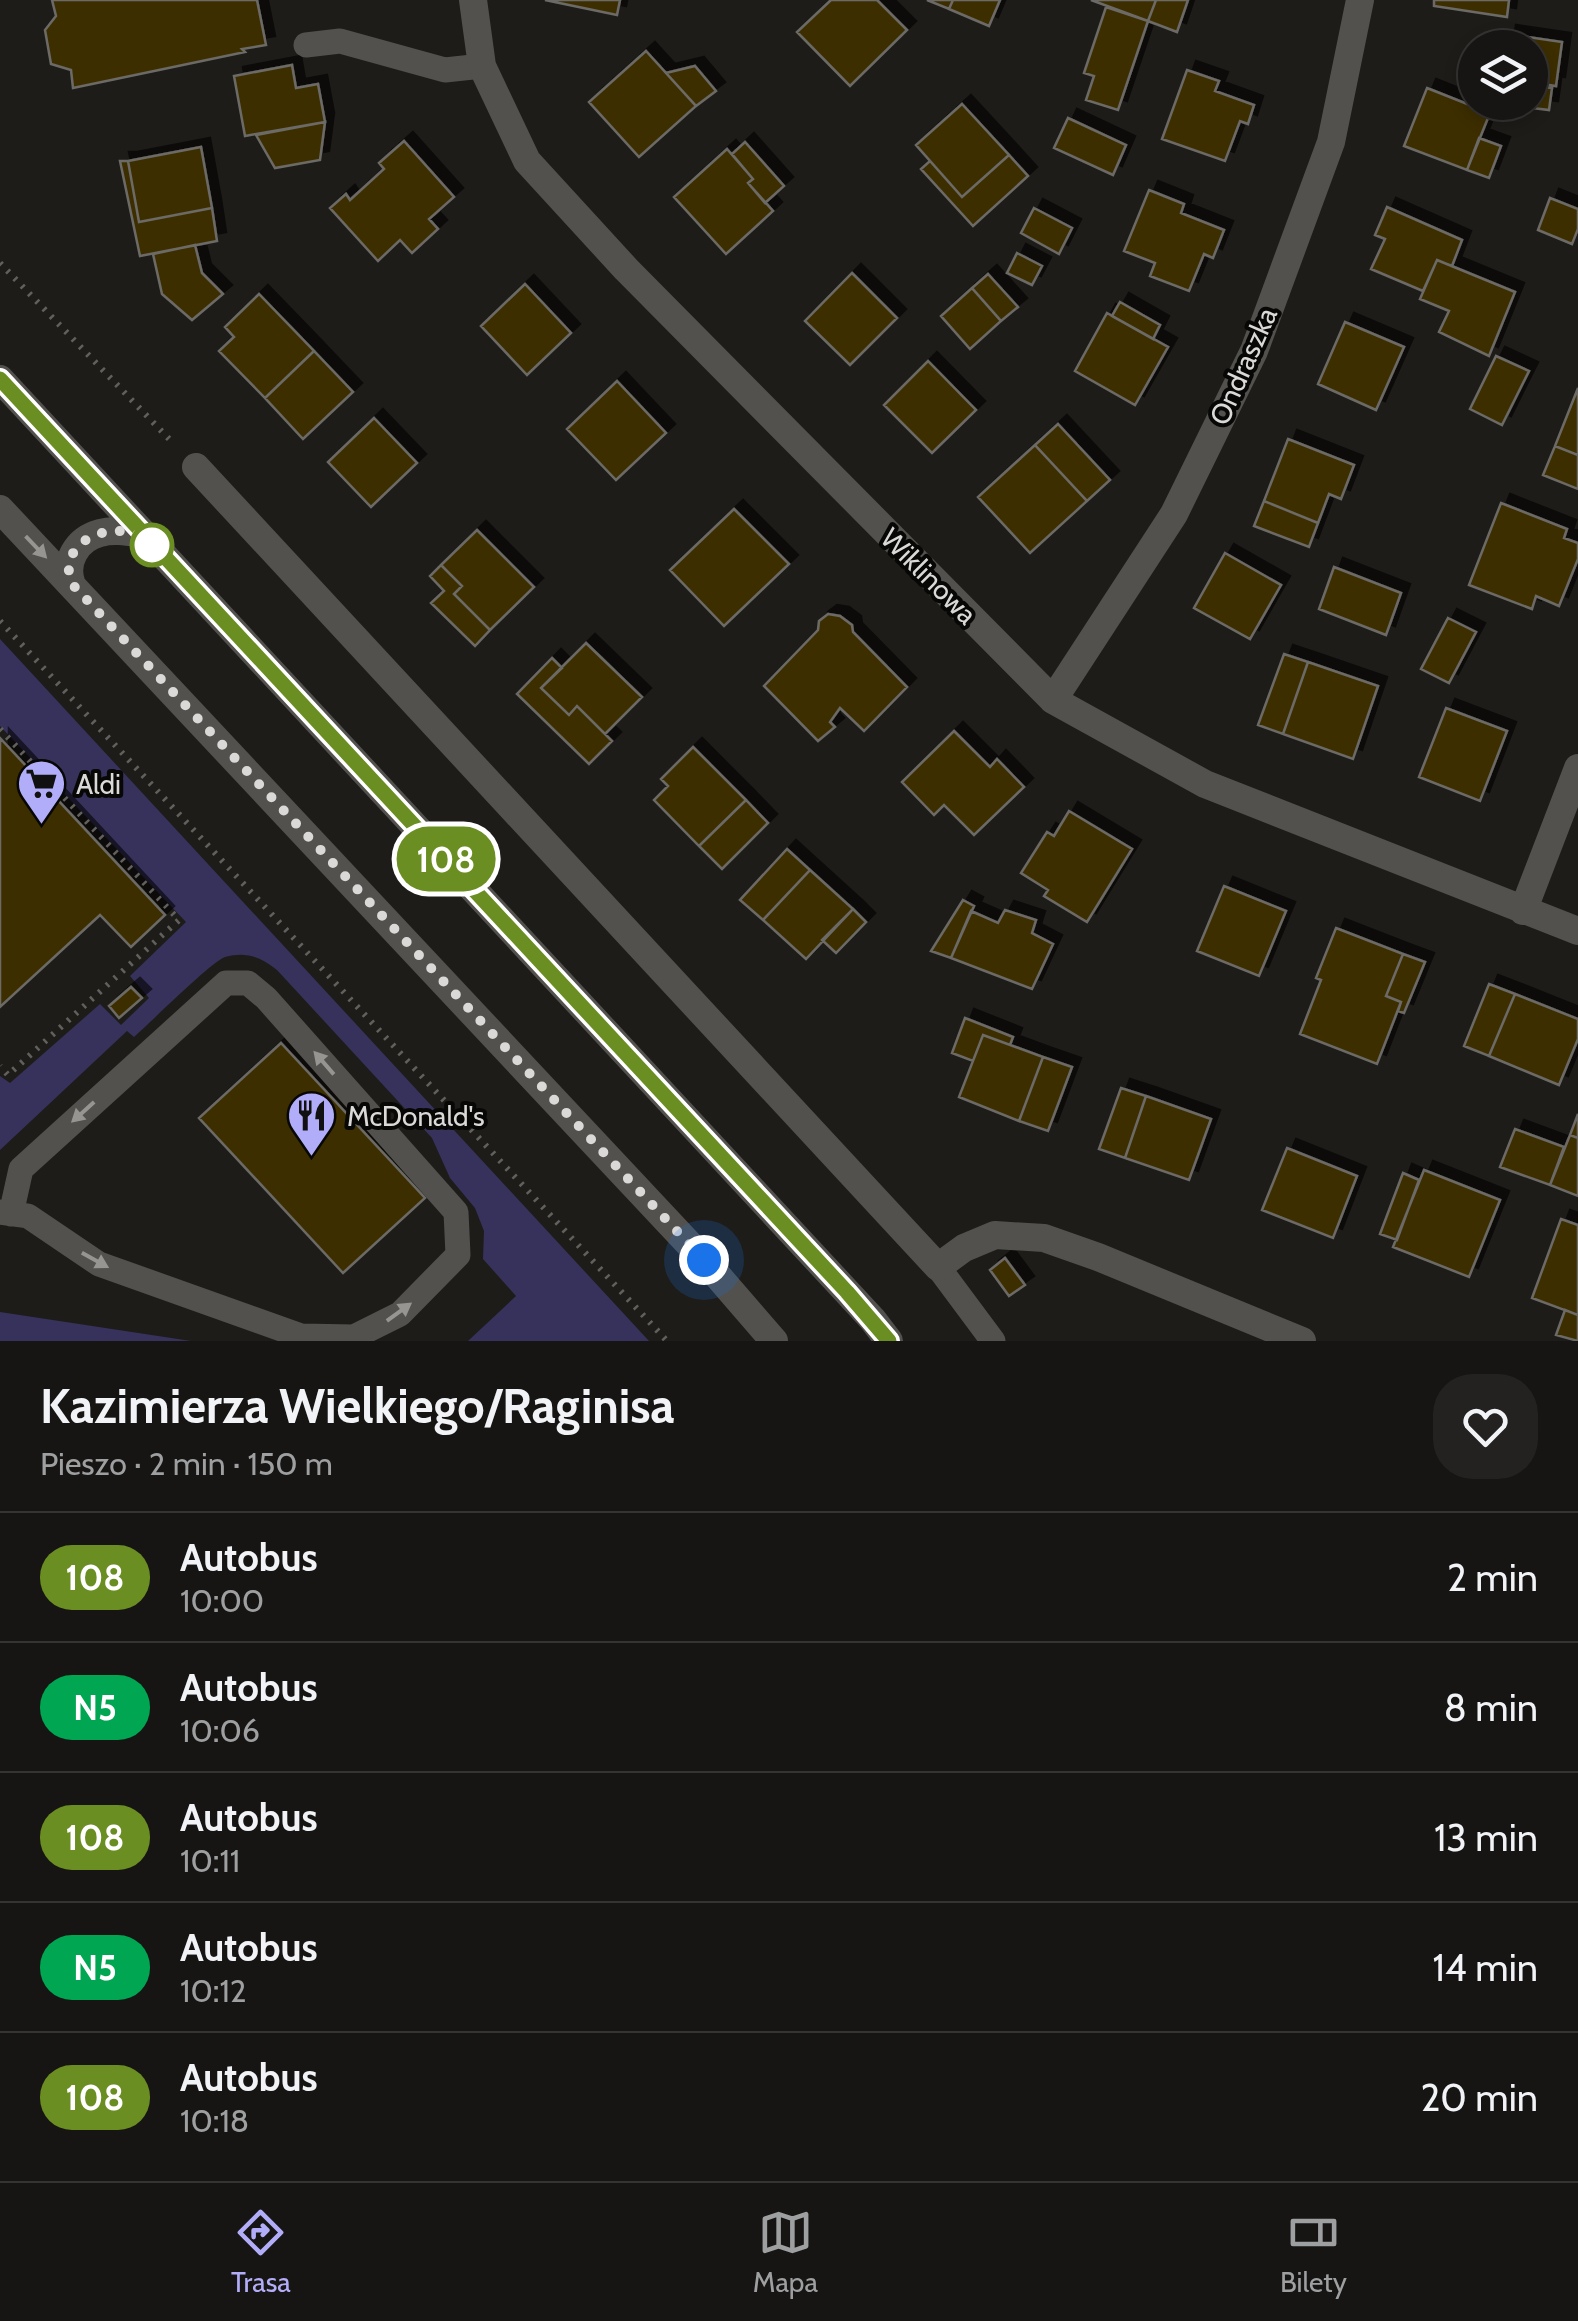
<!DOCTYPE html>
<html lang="pl">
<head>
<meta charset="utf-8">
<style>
	body { margin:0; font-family:Cabin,sans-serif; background:#232221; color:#f1f3f6; height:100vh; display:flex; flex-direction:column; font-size:38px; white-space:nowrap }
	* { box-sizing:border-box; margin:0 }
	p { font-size:32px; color:#9e9fa0 }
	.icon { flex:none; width:55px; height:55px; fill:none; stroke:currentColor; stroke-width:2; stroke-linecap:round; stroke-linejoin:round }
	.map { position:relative; height:1341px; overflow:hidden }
	.details { display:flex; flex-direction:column; background:#161513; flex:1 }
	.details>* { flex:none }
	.badge { padding:0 20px; border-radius:32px; font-size:35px; line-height:65px }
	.controls { position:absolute; left:1458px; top:30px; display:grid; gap:20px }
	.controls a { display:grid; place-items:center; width:90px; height:90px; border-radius:50%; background:#161513; box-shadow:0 5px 15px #0003,0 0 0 2px #353433; font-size:50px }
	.you { position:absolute; width:50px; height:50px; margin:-25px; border:8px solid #fff; border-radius:50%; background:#1a73e8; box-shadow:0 0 0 15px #1a73e833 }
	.map>.badge { position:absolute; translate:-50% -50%; box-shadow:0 0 0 5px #fff }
	.round { display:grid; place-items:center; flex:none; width:105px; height:105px; border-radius:40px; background:#232221 }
	.headline { display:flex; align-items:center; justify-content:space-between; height:170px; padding:0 40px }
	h1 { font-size:48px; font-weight:700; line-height:75px }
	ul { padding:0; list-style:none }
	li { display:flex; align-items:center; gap:30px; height:130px; padding:0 40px; border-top:2px solid #353433 }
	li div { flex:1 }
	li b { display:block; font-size:38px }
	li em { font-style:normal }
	li .badge { min-width:110px; font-weight:700; text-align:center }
	.tabs { display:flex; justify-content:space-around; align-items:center; height:140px; border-top:2px solid #353433; background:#161513; font-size:28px; color:#9e9fa0 }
	.tabs a { display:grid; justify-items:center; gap:5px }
	.tabs .selected { color:#b2adf9 }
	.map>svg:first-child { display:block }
</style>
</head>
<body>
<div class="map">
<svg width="1578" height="1341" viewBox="0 0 1578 1341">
	<defs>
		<filter id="shadow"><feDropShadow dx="9" dy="-9" stdDeviation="0" flood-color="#0009"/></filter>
	</defs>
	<rect width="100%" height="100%" fill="#1e1c19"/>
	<path fill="#36325c" d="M0,639l649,702h-181l48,-45 -33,-37 1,-28 -9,-23 -25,-30 -18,-40 -155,-168c-16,-13 -31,-19 -52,-13 -14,5 -75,66 -91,80l-7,-6 -127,119v-74l10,7 90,-79 21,21 28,-27 -19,-22 56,-54 -186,-196z
		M0,1312l191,29h-191z"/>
	<path fill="#3e2e03" stroke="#6c6a66" stroke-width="2.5" filter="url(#shadow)" d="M52,0h205l9,45 -24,4 3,3 -172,36 -2,-18 -20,-6 -6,-34 11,-14z
		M545,0h75l-3,15z
		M831,0h46l30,30 -57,56 -53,-54z
		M927,0h26l-4,9z
		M953,0h47l-11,26 -40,-17z
		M1091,0h65l-8,21z
		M1156,0h32l-11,32 -29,-11z
		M1434,0h75l-2,17 -73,-11z
		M1106,7l42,14 -30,89 -32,-10 8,-24 -10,-3z
		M1507,34l55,8 -6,44 -26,-4v-34h-25z
		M646,51l50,55 -57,51 -50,-55z
		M292,65l4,23 22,-4 7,38 -80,14 -11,-60z
		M695,66l21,25 -20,15 -30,-33z
		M1187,70l32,11 -4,10 39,14 -6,19 -8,-3 -15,40 -63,-22z
		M1530,86l22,2 -3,22 -50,-6 31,-2z
		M1427,88l63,25 -23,57 -63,-24z
		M962,104l47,51 -47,42 -46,-52z
		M1068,118l58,27 -13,30 -59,-27z
		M325,122l-5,38 -45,8 -19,-33z
		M1479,138l22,8 -12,32 -22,-8z
		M404,141l50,56 -25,22 9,10 -26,24 -12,-13 -22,21 -48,-53 16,-14 4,6 34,-31 -5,-6z
		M745,142l39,44 -19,17 -17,-20 5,-4 -21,-25z
		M201,147l11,61 -73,14 -11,-61z
		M727,149l26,30 -5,4 25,28 -47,43 -52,-57z
		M1009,155l19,21 -55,50 -52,-57 9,-8 32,36z
		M120,161h8l11,61 73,-14 5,33 -77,15z
		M1149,190l35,14 -3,9 43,17 -11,28 -9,-4 -15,37 -39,-15 5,-13 -31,-12z
		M1550,198l28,11v20l-6,15 -34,-14z
		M1387,207l75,33 -10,26 -15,-6 -14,31 -52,-22 14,-30 -10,-4z
		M1034,208l38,20 -13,26 -38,-21z
		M195,245l7,28 21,21 -31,26 -30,-26 -9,-40z
		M1017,253l25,13 -10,19 -25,-12z
		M1437,260l78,32 -26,64 -50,-24 10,-21 -29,-12z
		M852,273l45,45 -47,47 -45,-44z
		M988,274l30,33 -17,14 -29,-33z
		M525,284l46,49 -44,42 -46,-49z
		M972,288l29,33 -31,28 -29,-33z
		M259,294l55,57 -49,47 -46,-47 15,-14 -9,-10z
		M1120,302l40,23 -7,14 -41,-23z
		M1107,313l61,34 -33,58 -60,-34z
		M1345,322l59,25 -28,63 -58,-26z
		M314,351l39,41 -50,47 -38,-41z
		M1496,356l33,15 -27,54 -32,-16z
		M928,361l48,49 -44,43 -48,-48z
		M617,381l49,52 -50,47 -49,-51z
		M1578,388v67l-23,-9z
		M374,418l43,45 -46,44 -43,-45z
		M1058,424l52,56 -23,21 -52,-56z
		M1288,439l66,26 -13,34 -12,-5 -11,29 -54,-22z
		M1035,445l52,56 -57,52 -52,-56z
		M1555,446l23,9v34l-35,-14z
		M1264,501l54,22 -9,24 -55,-21z
		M1501,503l66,26 -3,9 14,5v16l-19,47 -23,-10 -4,13 -63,-24z
		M734,509l55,55 -65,62 -54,-56z
		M477,530l57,57 -44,43 -36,-36 8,-8 -21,-21z
		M1225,553l56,32 -31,54 -56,-31z
		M441,565l21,21 -8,8 36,36 -15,16 -44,-43 13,-12 -14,-15z
		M1334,567l67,26 -15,42 -67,-26z
		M828,614l12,2 12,9 1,7 54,55 -43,44 -24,-23 -10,14 5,5 -17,14 -54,-55 54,-56 1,-9z
		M1448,618l28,14 -27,51 -28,-14z
		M586,643l56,54 -37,37 -28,-28 -8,9 -28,-27z
		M1284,654l24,8 -25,72 -25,-9z
		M552,658l10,10 -21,20 28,27 8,-9 35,35 -23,23 -72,-70z
		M1308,662l70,24 -25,73 -70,-25z
		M1446,708l61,23 -27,70 -61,-24z
		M954,731l36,36 7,-8 27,28 -50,48 -30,-30 -10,10 -32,-33z
		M0,738l165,177 -34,32 -31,-32 -100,92z
		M693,747l53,53 -47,46 -45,-46 14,-14 -7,-7z
		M746,800l22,23 -46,46 -23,-23z
		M1069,811l63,38 -45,73 -43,-26 4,-6 -27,-17 26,-41 7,4z
		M787,849l23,21 -47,50 -23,-20z
		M810,870l43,39 -47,50 -43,-39z
		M1224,886l62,25 -27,65 -62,-25z
		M963,900l11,6 -23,52 -20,-7z
		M853,909l13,13 -30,31 -14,-13z
		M1005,910l31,10 -4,13 21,11 -21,45 -81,-31 20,-47 27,12z
		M1336,928l67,26 -17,42 15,6 -24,62 -77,-30 21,-54 -5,-2z
		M1403,954l22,8 -21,51 -6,-2 3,-9 -15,-6z
		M1489,984l26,10 -26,62 -25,-10z
		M131,987l11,11 -23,20 -10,-12z
		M1515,994l63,25v20l-19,46 -70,-29z
		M965,1018l48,19 -3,8 -27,-10 -10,26 -21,-8z
		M983,1035l60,22 -24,64 -60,-24z
		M281,1043l144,155 -82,75 -144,-155z
		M1043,1057l29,10 -24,64 -29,-10z
		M1121,1088l25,8 -21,62 -26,-9z
		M1146,1096l65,23 -22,61 -64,-22z
		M1578,1114v24l-8,-3z
		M1515,1129l49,18 -14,38 -50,-18z
		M1570,1135l8,3v58l-28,-11z
		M1287,1148l70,28 -24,62 -71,-28z
		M1424,1170l76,30 -31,77 -76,-30z
		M1403,1173l16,7 -22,60 -17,-6z
		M1561,1219l17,6v90l-46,-17z
		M1005,1258l20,27 -16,11 -19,-26z
		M1565,1310l13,5v26l-22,-6z"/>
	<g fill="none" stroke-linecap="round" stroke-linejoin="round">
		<path stroke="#61605d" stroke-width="6" stroke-dasharray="2.5 8" stroke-linecap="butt" d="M0,263l172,179
			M0,621l667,720
			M0,729l179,191 -171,155 -8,-9"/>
		<path stroke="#53514d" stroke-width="25" d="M306,45l34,-4 105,29 37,-4
			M0,1212l28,4 71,48 202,72 53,1 46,-23 58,-59 -2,-43 -190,-214 -18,-15h-22l-205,186 -10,45
			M938,1267l55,74"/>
		<path stroke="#53514d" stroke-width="28" d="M473,0l9,66 45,95 99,108 427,431 152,84 373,147
			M196,467l742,800 26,-19 31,-13 49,3 54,19 204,84
			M1053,700l121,-186 80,-163 77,-209 29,-142
			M1523,911l55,-143"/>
		<path stroke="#53514d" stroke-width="28" d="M0,379l873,941 16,21
			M0,509l704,751 70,81
			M72,585c-9,-23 5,-46 28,-52 14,-4 29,-1 43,1"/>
	</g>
	<defs><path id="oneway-solid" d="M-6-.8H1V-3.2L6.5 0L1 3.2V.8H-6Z" transform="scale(2.5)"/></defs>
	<g fill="#969592">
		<use href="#oneway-solid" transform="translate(36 547) rotate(46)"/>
		<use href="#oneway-solid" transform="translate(324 1063) rotate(-131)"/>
		<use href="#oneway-solid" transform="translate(83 1112) rotate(138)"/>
		<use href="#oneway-solid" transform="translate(95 1260) rotate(29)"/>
		<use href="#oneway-solid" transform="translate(399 1312) rotate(-36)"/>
	</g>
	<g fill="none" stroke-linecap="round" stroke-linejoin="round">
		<defs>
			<path id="line" d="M0,379l847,913 42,49"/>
		</defs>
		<use href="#line" stroke="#fff" stroke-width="22"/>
		<use href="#line" stroke="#6b8e23" stroke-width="15"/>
		<path stroke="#dad9d7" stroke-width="10" stroke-dasharray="0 18" d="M152,545c-28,-31 -99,-7 -80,39l632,676"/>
	</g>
	<defs>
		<symbol id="supermarket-pin" viewBox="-11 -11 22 30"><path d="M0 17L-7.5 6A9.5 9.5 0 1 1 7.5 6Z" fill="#b2adf9" stroke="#070706"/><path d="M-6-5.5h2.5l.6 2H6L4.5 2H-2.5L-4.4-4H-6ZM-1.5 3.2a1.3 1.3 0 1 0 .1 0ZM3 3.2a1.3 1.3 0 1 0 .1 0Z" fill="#111"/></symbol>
		<symbol id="restaurant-pin" viewBox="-11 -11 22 30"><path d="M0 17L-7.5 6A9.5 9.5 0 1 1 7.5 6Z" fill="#b2adf9" stroke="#070706"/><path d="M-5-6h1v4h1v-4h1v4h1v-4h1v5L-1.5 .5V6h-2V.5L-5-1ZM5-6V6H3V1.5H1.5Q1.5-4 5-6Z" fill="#111"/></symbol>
	</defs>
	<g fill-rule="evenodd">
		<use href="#supermarket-pin" x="14" y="756" width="55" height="75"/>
		<use href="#restaurant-pin" x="284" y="1088" width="55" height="75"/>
	</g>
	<circle fill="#fff" stroke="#6b8e23" stroke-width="5" cx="152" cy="545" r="20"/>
	<g text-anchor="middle" stroke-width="8" stroke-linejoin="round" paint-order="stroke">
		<g font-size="28" fill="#dad9d7" stroke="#070706">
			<text transform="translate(1243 366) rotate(-66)" y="10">Ondraszka</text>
			<text transform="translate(929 576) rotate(45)" y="10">Wiklinowa</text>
		</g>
		<g font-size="28" fill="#dad9d7" stroke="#070706" text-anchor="start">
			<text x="76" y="794">Aldi</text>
			<text x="347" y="1126">McDonald's</text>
		</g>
	</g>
</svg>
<div class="controls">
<a><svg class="icon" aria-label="layers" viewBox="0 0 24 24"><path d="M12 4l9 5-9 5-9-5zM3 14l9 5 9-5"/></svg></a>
</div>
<div class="you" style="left:704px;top:1260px"></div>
<b class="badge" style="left:446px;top:859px;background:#6b8e23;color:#fff">108</b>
</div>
<section class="details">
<div class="headline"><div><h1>Kazimierza Wielkiego/Raginisa</h1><p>Pieszo · 2 min · 150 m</p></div><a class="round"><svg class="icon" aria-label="heart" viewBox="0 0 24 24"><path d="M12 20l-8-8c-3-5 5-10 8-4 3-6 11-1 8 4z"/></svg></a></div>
<ul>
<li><span class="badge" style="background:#6b8e23;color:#fff">108</span><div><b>Autobus</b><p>10:00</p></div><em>2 min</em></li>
<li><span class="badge" style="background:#00a651;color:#fff">N5</span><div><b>Autobus</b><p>10:06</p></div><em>8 min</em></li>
<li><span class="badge" style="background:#6b8e23;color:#fff">108</span><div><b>Autobus</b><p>10:11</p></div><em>13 min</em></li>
<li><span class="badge" style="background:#00a651;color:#fff">N5</span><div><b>Autobus</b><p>10:12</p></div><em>14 min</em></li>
<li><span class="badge" style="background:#6b8e23;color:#fff">108</span><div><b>Autobus</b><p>10:18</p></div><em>20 min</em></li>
</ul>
</section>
<nav class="tabs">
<a class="selected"><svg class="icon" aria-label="directions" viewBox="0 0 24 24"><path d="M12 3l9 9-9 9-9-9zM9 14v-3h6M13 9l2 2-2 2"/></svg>Trasa</a>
<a><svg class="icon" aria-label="map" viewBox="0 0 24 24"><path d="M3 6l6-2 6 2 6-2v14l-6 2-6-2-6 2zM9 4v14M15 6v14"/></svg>Mapa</a>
<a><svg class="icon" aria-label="tickets" viewBox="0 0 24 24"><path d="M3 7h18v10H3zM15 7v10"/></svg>Bilety</a>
</nav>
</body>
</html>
